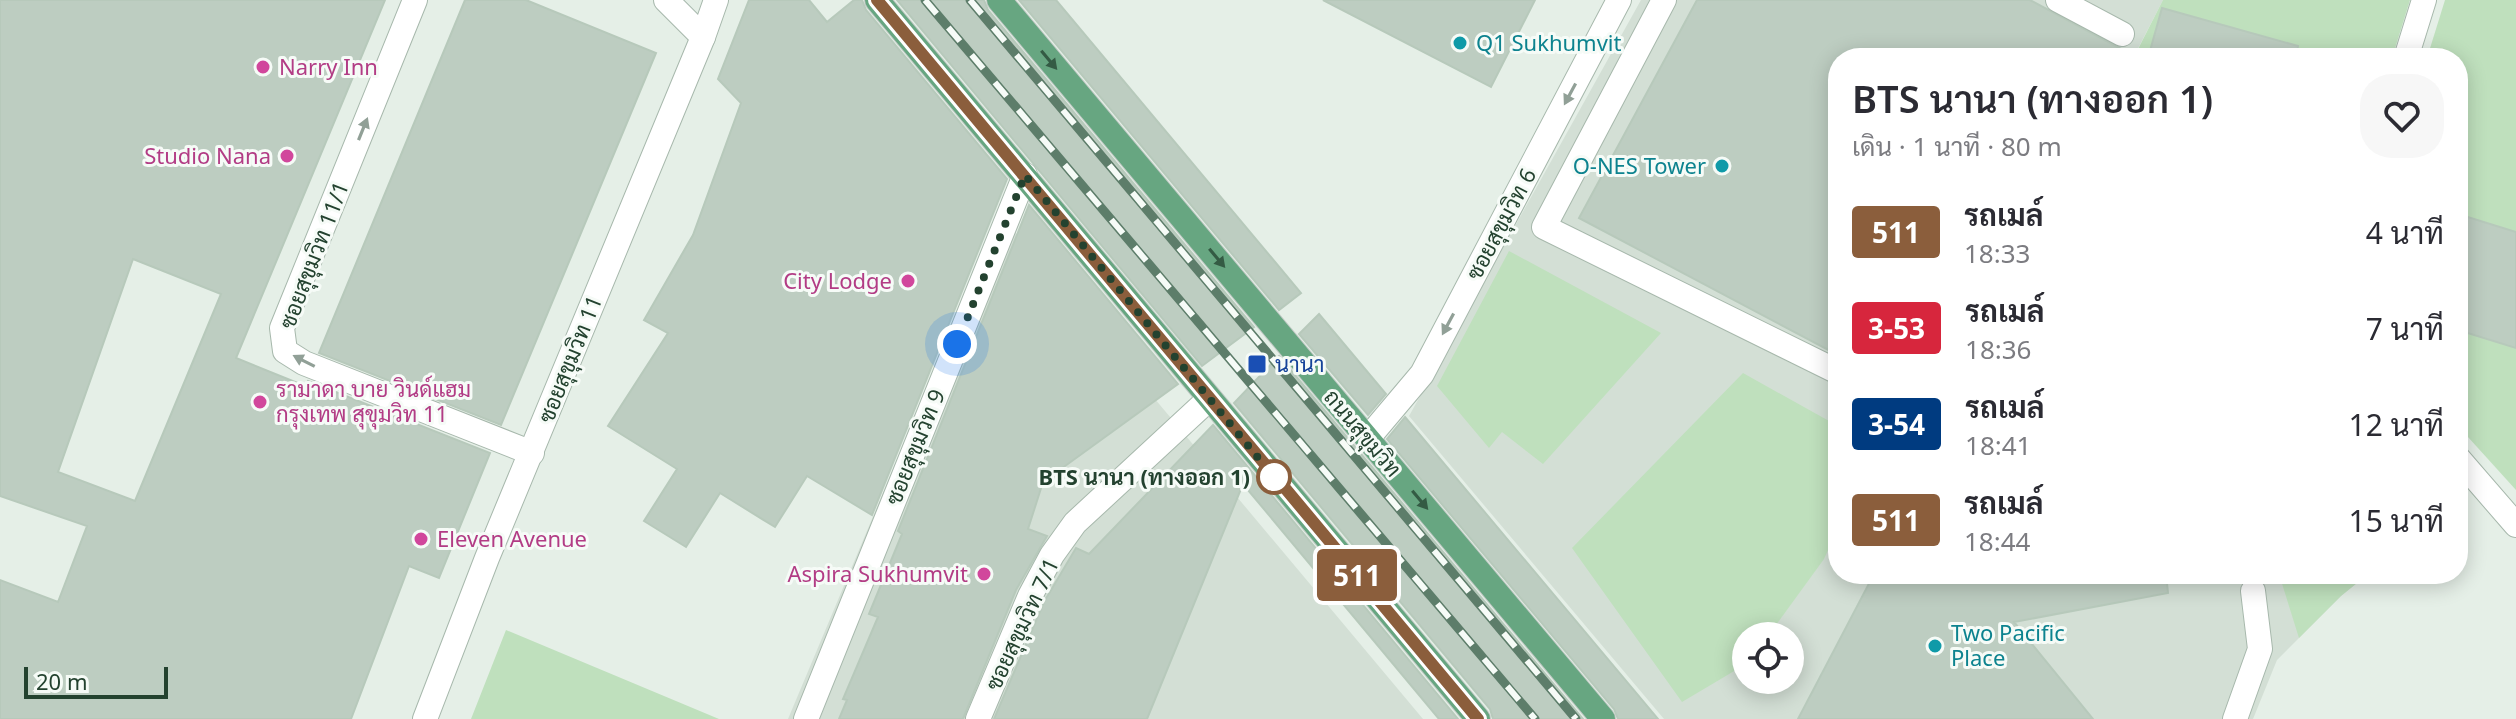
<!DOCTYPE html>
<html lang="th">
<head>
<meta charset="utf-8">
<style>
	body { margin:0; font-family:"Noto Sans",Sarabun,sans-serif; background:#f7f7f7; color:#2b2b33; height:100vh; display:flex; flex-direction:column; font-size:30px; white-space:nowrap }
	* { box-sizing:border-box; margin:0 }
	p { font-size:26px; color:#7c7c81 }
	.icon { flex:none; width:44px; height:44px; fill:none; stroke:currentColor; stroke-width:2; stroke-linecap:round; stroke-linejoin:round }
	.map { position:relative; flex:1; overflow:hidden }
	.drawer { position:absolute; left:1828px; top:48px; width:640px; height:536px; display:flex; flex-direction:column; background:#fff; border-radius:32px; box-shadow:0 4px 20px #0003 }
	.drawer>* { flex:none }
	.badge { padding:0 16px; border-radius:6px; font-size:28px; line-height:52px }
	.fabs { position:absolute; left:1732px; top:622px; display:grid; gap:16px }
	.fabs a { display:grid; place-items:center; width:72px; height:72px; border-radius:50%; background:#fff; box-shadow:0 4px 20px #0003; font-size:40px }
	.scale { position:absolute; left:24px; bottom:20px; width:144px; box-sizing:border-box; padding-left:8px; border:4px solid #23422f; border-top:0; font-size:22px; line-height:28px; white-space:nowrap; color:#23422f; -webkit-text-stroke:6px #f6fbf7; paint-order:stroke }
	.you { position:absolute; width:40px; height:40px; margin:-20px; border:6px solid #fff; border-radius:50%; background:#1a73e8; box-shadow:0 0 0 12px #1a73e833 }
	.map>.badge { position:absolute; translate:-50% -50%; box-shadow:0 0 0 4px #fff }
	.round { display:grid; place-items:center; flex:none; width:84px; height:84px; border-radius:32px; background:#f7f7f7 }
	.overview { display:flex; align-items:center; justify-content:space-between; height:136px; padding:0 24px }
	h1 { font-size:38px; font-weight:600; line-height:60px }
	ul { padding:0; list-style:none }
	li { display:flex; align-items:center; gap:24px; height:96px; padding:0 24px }
	li div { flex:1 }
	li b { display:block; font-size:30px }
	li em { font-style:normal }
	li .badge { min-width:88px; font-weight:700; text-align:center }
	.map>svg:first-child { display:block }
</style>
</head>
<body>
<div class="map">
<svg width="2516" height="719" viewBox="0 0 2516 719">
	<rect width="100%" height="100%" fill="#e5efe7"/>
	<path fill="#d3dfd5" fill-rule="evenodd" d="M1641,0h522l-30,58h-295v516h530l-27,22 -64,64 -24,59h-589l-255,-303zM1746,636h44v44h-44z
		M1000,214l423,505h-635z"/>
	<path fill="#bfe0bd" d="M2163,0h247l-18,58h-241l-15,-5z
		M2445,0h71v490l-58,-64v-368h-31z
		M1509,251l152,82 -118,131 -41,-32 -13,16 -52,-62z
		M1743,373l95,53v102l-14,31 -56,77h-22v28l-64,38 -110,-154z
		M2279,574h89l-27,22 -42,42z
		M506,630l213,89h-248z"/>
	<path fill="#bdcdc1" stroke="#b7c9bb" stroke-width="2" fill-rule="evenodd" d="M0,0h385l-149,358 69,28 3,-5 182,72 -51,125 -30,-12 -58,153h-351v-139l58,22 29,-76 -87,-30zM133,259l88,35 -86,207 -77,-29z
		M465,0h61l130,53 -155,372 -182,-72z
		M749,0h60l18,22 27,-22h8l4,10 141,169 -135,336 -65,-39 -32,51 -55,-34 -34,54 -42,-26 33,-52 -69,-43 60,-93 -24,-13 49,-85 48,-132 -23,-24z
		M897,0h87l4,10 266,317 -52,39z
		M1019,0h37l245,293 -22,17z
		M1323,0h212l-44,87z
		M1697,0h333l108,58h-300v297l-259,-137z
		M2162,8l136,38 -2,12h-148z
		M1029,205l149,179 -135,98 -15,47 19,7 -31,54 -53,129h-124l8,-19 -4,-1 35,-82 -9,-3 33,-80 -4,-3z
		M2458,214l58,18v116l-58,-18z
		M1319,314l67,80 -18,21 -69,-81z
		M1279,356l304,363h-90l-3,-10 -256,-306z
		M1405,417l253,302h-40l-4,-10 -227,-270z
		M1213,425l245,294h-19l-196,-235 -96,235h-153l50,-117 32,-54 13,6z
		M1874,574h292l2,19 -154,29 79,97h-295z"/>
	<g fill="none" stroke-linecap="round" stroke-linejoin="round">
		<defs>
			<path id="lane" d="M415,0l-133,328 3,23 19,12 228,90
				M666,0l37,37
				M1664,0l-120,227 294,145
				M2058,0l64,34
				M2235,719l25,-70 -7,-58"/>
			<path id="street" d="M2406,58l18,-58
				M1368,438l54,-64 197,-374
				M2458,458l58,67
				M425,719l62,-161 216,-521 13,-37
				M806,719l219,-544
				M978,719l52,-123 22,-41 23,-32 134,-124"/>
			<path id="primary" d="M877,0l601,719
				M999,0l604,719"/>
		</defs>
		<use href="#lane" stroke="#a7b8ac" stroke-width="26"/>
		<use href="#street" stroke="#a7b8ac" stroke-width="26"/>
		<use href="#primary" stroke="#c1cac5" stroke-width="26"/>
		<use href="#lane" stroke="#fff" stroke-width="24"/>
		<use href="#street" stroke="#fff" stroke-width="24"/>
		<use href="#primary" stroke="#67a681" stroke-width="24"/>
		<defs>
			<path id="rail" d="M925,0l610,719
				M970,0l606,719"/>
		</defs>
		<use href="#rail" stroke="#5d7d6a" stroke-width="9"/>
		<use href="#rail" stroke="#f6fbf7" stroke-width="6" stroke-dasharray="18" stroke-linecap="butt"/>
	</g>
	<defs><path id="oneway-solid" d="M-6-.8H1V-3.2L6.5 0L1 3.2V.8H-6Z" transform="scale(2)"/></defs>
	<g fill="#345b44">
		<use href="#oneway-solid" transform="translate(1049 60) rotate(50)"/>
		<use href="#oneway-solid" transform="translate(1217 258) rotate(50)"/>
		<use href="#oneway-solid" transform="translate(1420 500) rotate(50)"/>
	</g>
	<g fill="#91a097">
		<use href="#oneway-solid" transform="translate(1570 94) rotate(118)"/>
		<use href="#oneway-solid" transform="translate(363 129) rotate(-68)"/>
		<use href="#oneway-solid" transform="translate(1448 324) rotate(118)"/>
		<use href="#oneway-solid" transform="translate(304 361) rotate(-153)"/>
	</g>
	<g fill="none" stroke-linecap="round" stroke-linejoin="round">
		<defs>
			<path id="line" d="M877,0l601,719"/>
		</defs>
		<use href="#line" stroke="#fff" stroke-width="18"/>
		<use href="#line" stroke="#8b5e3c" stroke-width="12"/>
		<path stroke="#23422f" stroke-width="8" stroke-dasharray="0 14.4" d="M957,344l68,-169 249,302"/>
	</g>
	<g fill="#0f9aa8" stroke="#f6fbf7" stroke-width="3">
		<circle cx="1460" cy="43" r="8"/>
		<circle cx="1722" cy="166" r="8"/>
		<circle cx="1935" cy="646" r="8"/>
	</g>
	<g fill="#d1479c" stroke="#f6fbf7" stroke-width="3">
		<circle cx="263" cy="67" r="8"/>
		<circle cx="287" cy="156" r="8"/>
		<circle cx="908" cy="281" r="8"/>
		<circle cx="260" cy="402" r="8"/>
		<circle cx="421" cy="539" r="8"/>
		<circle cx="984" cy="574" r="8"/>
	</g>
	<rect fill="#1a4fb4" stroke="#f6fbf7" stroke-width="3" x="1247" y="354" width="20" height="20" rx="4"/>
	<circle fill="#fff" stroke="#8b5e3c" stroke-width="4" cx="1274" cy="477" r="16"/>
	<g text-anchor="middle" stroke-width="6" stroke-linejoin="round" paint-order="stroke">
		<g font-size="22" fill="#0d838f" stroke="#f6fbf7" text-anchor="start">
			<text x="1476" y="51">Q1 Sukhumvit</text>
			<text x="1706" y="174" text-anchor="end">O-NES Tower</text>
			<text x="1951" y="641">Two Pacific<tspan x="1951" dy="25">Place</tspan></text>
		</g>
		<g font-size="22" fill="#b23c85" stroke="#f6fbf7" text-anchor="start">
			<text x="279" y="75">Narry Inn</text>
			<text x="271" y="164" text-anchor="end">Studio Nana</text>
			<text x="892" y="289" text-anchor="end">City Lodge</text>
			<text x="276" y="397">รามาดา บาย วินด์แฮม<tspan x="276" dy="25">กรุงเทพ สุขุมวิท 11</tspan></text>
			<text x="437" y="547">Eleven Avenue</text>
			<text x="968" y="582" text-anchor="end">Aspira Sukhumvit</text>
		</g>
		<g font-size="22" fill="#23422f" stroke="#f6fbf7">
			<text transform="translate(1501 224) rotate(-62)" y="8">ซอยสุขุมวิท 6</text>
			<text transform="translate(314 255) rotate(-69)" y="8">ซอยสุขุมวิท 11/1</text>
			<text transform="translate(570 359) rotate(-68)" y="8">ซอยสุขุมวิท 11</text>
			<text transform="translate(1363 433) rotate(50)" y="8">ถนนสุขุมวิท</text>
			<text transform="translate(915 447) rotate(-68)" y="8">ซอยสุขุมวิท 9</text>
			<text transform="translate(1022 624) rotate(-65)" y="8">ซอยสุขุมวิท 7/1</text>
		</g>
		<g font-size="22" fill="#164399" stroke="#f6fbf7" text-anchor="start">
			<text x="1275" y="372">นานา</text>
		</g>
		<g font-size="22" font-weight="bold" fill="#23422f" stroke="#f6fbf7" text-anchor="end">
			<text x="1250" y="485">BTS นานา (ทางออก 1)</text>
		</g>
	</g>
</svg>
<div class="fabs">
<a><svg class="icon" aria-label="locate" viewBox="0 0 24 24"><circle cx="12" cy="12" r="6"/><path d="M12 2v4M12 18v4M2 12h4M18 12h4"/></svg></a>
</div>
<div class="scale">20 m</div>
<div class="you" style="left:957px;top:344px"></div>
<b class="badge" style="left:1357px;top:575px;background:#8b5e3c;color:#fff">511</b>
<section class="drawer">
<div class="overview"><div><h1>BTS นานา (ทางออก 1)</h1><p>เดิน · 1 นาที · 80 m</p></div><a class="round"><svg class="icon" aria-label="heart" viewBox="0 0 24 24"><path d="M12 20l-8-8c-3-5 5-10 8-4 3-6 11-1 8 4z"/></svg></a></div>
<ul>
<li><span class="badge" style="background:#8b5e3c;color:#fff">511</span><div><b>รถเมล์</b><p>18:33</p></div><em>4 นาที</em></li>
<li><span class="badge" style="background:#d7263d;color:#fff">3-53</span><div><b>รถเมล์</b><p>18:36</p></div><em>7 นาที</em></li>
<li><span class="badge" style="background:#003b80;color:#fff">3-54</span><div><b>รถเมล์</b><p>18:41</p></div><em>12 นาที</em></li>
<li><span class="badge" style="background:#8b5e3c;color:#fff">511</span><div><b>รถเมล์</b><p>18:44</p></div><em>15 นาที</em></li>
</ul>
</section>
</div>
</body>
</html>
